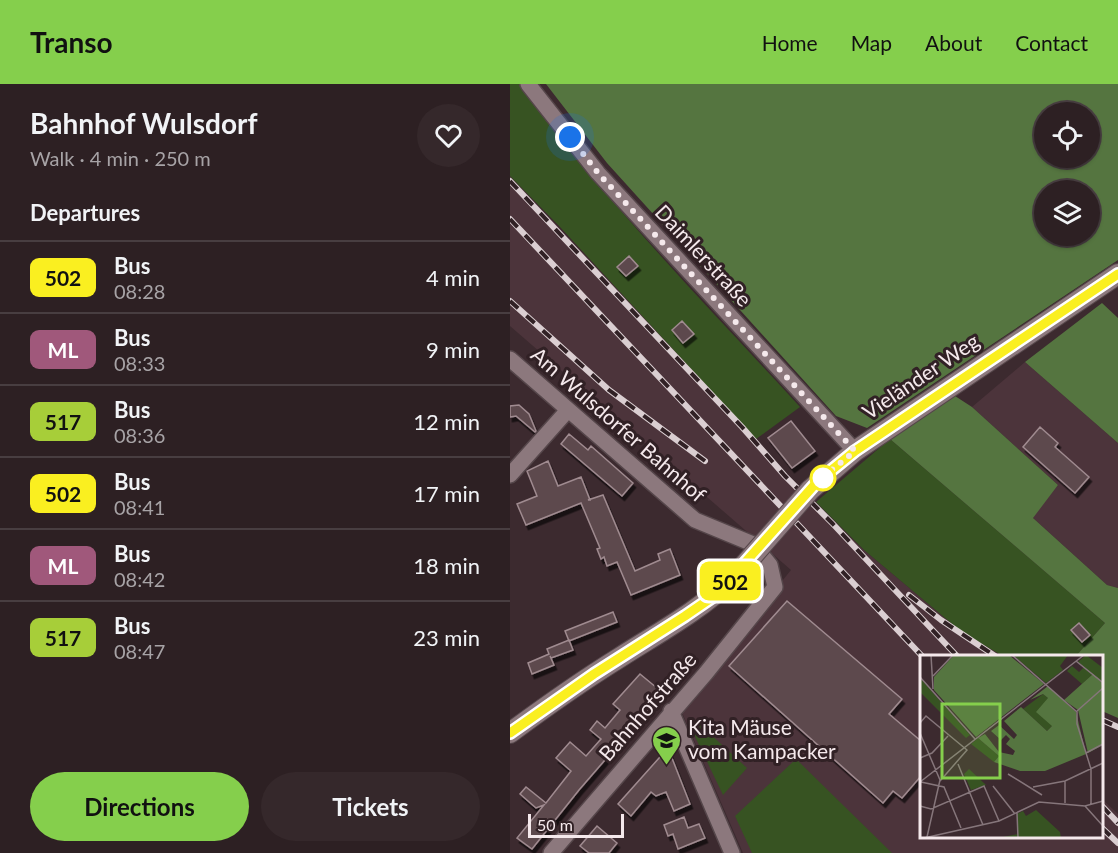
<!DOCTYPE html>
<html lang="en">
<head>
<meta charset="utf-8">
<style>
	body { margin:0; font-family:Lato,sans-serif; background:#35282b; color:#f1f3f6; height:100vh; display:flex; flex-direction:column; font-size:22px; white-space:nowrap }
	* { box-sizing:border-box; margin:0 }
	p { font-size:20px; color:#a7a3a6 }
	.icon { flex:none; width:33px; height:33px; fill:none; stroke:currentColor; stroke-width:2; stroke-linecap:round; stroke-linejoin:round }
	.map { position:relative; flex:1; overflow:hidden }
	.panel { display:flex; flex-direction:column; background:#2d2023; width:510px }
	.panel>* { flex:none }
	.badge { padding:0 12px; border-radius:9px; font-size:21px; line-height:39px }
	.fabs { position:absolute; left:524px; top:18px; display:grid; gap:12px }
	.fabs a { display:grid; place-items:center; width:66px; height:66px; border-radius:50%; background:#2d2023; box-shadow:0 2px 4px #0004,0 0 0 2px #483e41; font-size:30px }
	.scale { position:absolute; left:18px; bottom:15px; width:96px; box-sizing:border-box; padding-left:6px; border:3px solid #f5e9ec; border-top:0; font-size:16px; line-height:21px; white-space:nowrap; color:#f5e9ec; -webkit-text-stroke:4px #312125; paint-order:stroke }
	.you { position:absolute; width:30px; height:30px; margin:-15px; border:4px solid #fff; border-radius:50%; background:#1a73e8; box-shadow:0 0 0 9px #1a73e833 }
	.map>.badge { position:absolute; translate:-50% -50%; box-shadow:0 0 0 3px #fff }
	h2 { padding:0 30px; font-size:22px; line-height:54px }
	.round { display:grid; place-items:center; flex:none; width:63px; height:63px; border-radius:32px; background:#35282b }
	.summary { display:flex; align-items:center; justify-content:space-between; height:102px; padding:0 30px }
	h1 { font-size:28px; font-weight:700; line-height:45px }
	.button { display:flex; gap:12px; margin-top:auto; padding:12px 30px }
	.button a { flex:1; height:69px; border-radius:36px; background:#85cf4c; color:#111; font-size:24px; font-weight:700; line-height:69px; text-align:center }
	.button a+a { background:#35282b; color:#f1f3f6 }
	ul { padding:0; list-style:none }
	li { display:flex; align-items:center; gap:18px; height:72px; padding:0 30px; border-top:2px solid #483e41 }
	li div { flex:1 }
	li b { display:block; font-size:22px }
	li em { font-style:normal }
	li .badge { min-width:66px; font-weight:700; text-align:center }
	header { display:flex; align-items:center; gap:36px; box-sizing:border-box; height:84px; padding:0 30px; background:#85cf4c; color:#111 }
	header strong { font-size:28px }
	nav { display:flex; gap:33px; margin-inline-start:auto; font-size:21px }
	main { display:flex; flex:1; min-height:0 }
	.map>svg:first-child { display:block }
</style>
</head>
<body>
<header>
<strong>Transo</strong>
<nav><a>Home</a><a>Map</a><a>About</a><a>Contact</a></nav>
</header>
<main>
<section class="panel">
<div class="summary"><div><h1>Bahnhof Wulsdorf</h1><p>Walk · 4 min · 250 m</p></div><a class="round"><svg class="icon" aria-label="heart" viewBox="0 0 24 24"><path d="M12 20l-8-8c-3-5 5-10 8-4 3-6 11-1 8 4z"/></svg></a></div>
<h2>Departures</h2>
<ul>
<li><span class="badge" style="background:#faef20;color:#111">502</span><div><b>Bus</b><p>08:28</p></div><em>4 min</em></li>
<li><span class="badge" style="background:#a0587b;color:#fff">ML</span><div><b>Bus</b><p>08:33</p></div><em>9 min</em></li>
<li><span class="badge" style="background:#a7ce39;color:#111">517</span><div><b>Bus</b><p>08:36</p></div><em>12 min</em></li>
<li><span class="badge" style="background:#faef20;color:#111">502</span><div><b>Bus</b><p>08:41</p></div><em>17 min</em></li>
<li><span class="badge" style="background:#a0587b;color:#fff">ML</span><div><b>Bus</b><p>08:42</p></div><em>18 min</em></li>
<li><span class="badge" style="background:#a7ce39;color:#111">517</span><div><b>Bus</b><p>08:47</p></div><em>23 min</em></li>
</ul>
<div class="button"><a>Directions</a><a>Tickets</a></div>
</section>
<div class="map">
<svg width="608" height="769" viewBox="0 0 608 769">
	<defs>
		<filter id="shadow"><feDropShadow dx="2.5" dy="4.5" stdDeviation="0" flood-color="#0009"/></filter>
	</defs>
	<rect width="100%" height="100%" fill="#3c2a2f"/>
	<path fill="#4c343b" d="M0,92l195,206 103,115 56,53 99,83 40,23h-81v180h180v-37l16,15v39h-375l-63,-145 111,-138 -281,-244z
		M515,278l93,81v145l-11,-3 -75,-68 26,-32 -86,-78z"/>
	<path fill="#375322" d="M0,0h10c83,116 184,218 280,323l-44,32 -196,-212 -50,-51z
		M380,355l215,184 -29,33h-73l-40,-23 -99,-83 -48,-48z
		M183,634l54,50 -24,27 -34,-71z
		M286,675l96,94h-140l-17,-37z"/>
	<path fill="#557540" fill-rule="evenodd" d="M36,0h572v176l-251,168 -31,-12 -229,-253zM534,28h45v46h-45zM534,106h45v46h-45z
		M592,219l16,15v125l-93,-81z
		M445,312l17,11 86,78 -25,33 74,67 11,3v130l-16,-7v-55h-26l29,-33 -215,-184z"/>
	<path fill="#5d4a4e" stroke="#a08b90" stroke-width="1.5" filter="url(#shadow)" d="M119,172l9,10 -12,10 -9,-9z
		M172,237l12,13 -11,9 -11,-13z
		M9,321l10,9 7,17 -1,1 -19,-16 -6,1v-11z
		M281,337l24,30 -23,17 -24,-30z
		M530,343l18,16 -3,4 34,30 -14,16 -52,-46z
		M59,350l19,16 3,-4 42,37 -11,13 -61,-52z
		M38,377l10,25 23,-9 9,23h-2l15,-5 32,76 25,-11 -2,-6 12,-5 10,26 -49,20 -14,-33 -10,4 -3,-9 -3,2 -4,-10 3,-1 -19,-45 -55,22 -9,-21 20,-8 -10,-25z
		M277,517l115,98 -13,15 32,27v35l-19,22 -9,-7 -10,12 -154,-137z
		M103,528l4,10 -48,19 -4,-10z
		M569,539l11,12 -8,7 -11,-12z
		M59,556l4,10 -22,8 -1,-2 4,9 -22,9 -4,-11 21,-9 -2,-5z
		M130,590l23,19 -84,97 -47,59 -15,-11 27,-33 -8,3 -16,-14 6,-7 20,16 25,-32 -15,-13 14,-16 16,14 15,-17 -11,-9 7,-9 8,7 15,-18 -7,-6z
		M158,664l22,56 -16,7 -8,-19 -10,4 -5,-4 -20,24 -13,-12z
		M174,733l4,11 11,-4 6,14 -27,11 -5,-15 -5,2 -4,-11z
		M87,742l20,17 -8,10h-20l-9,-7z"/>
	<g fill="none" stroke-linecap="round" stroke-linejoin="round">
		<defs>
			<path id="minor" d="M18,0l70,89 257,278
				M0,275l185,161 58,24 17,21 5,22 -69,86 -155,180
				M0,391l58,-65
				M161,627l61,142"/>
			<path id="tertiary" d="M300,406l45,-39 263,-177
				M0,649c35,-26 72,-52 109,-75 39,-25 80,-47 113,-79"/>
		</defs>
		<use href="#minor" stroke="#55464a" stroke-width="18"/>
		<use href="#tertiary" stroke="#55464a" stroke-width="22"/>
		<use href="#minor" stroke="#8c787d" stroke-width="15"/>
		<use href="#tertiary" stroke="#8c787d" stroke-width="20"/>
		<defs>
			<path id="rail" d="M0,97l232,246 43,49 48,48 124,132
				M0,135l412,437
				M0,217l99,89 96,71
				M399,511l32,25 54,36
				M592,636l16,7
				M592,722l16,17
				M592,744l16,15"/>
		</defs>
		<use href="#rail" stroke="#daced1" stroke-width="6"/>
		<use href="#rail" stroke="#312125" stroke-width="4" stroke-dasharray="11" stroke-linecap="butt"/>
		<defs>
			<path id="tertiary-bridge" d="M222,495l78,-89"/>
		</defs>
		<use href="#tertiary-bridge" stroke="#55464a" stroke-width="22" stroke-linecap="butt"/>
		<use href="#tertiary-bridge" stroke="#8c787d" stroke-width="20"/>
	</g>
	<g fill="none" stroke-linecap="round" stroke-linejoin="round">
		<defs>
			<path id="line" d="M0,649l84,-59 91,-58 32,-22 100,-112 38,-31 263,-177"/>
		</defs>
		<use href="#line" stroke="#fff" stroke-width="14"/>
		<use href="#line" stroke="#faef20" stroke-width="9"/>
		<path stroke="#f5e9ec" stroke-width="6" stroke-dasharray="0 10.8" d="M60,53l28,36 257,278 -38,31 6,-4"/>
	</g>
	<defs>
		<symbol id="school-pin" viewBox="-11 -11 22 30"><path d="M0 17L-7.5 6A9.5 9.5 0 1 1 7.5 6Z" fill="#85cf4c" stroke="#312125"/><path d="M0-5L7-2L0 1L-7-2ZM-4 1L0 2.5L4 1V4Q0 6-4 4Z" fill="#111"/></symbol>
	</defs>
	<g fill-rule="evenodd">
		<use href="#school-pin" x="140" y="640" width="33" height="45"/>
	</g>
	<circle fill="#fff" stroke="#faef20" stroke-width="3" cx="313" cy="394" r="12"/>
	<g text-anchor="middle" stroke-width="6" stroke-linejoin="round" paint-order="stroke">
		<g font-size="21" fill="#f5e9ec" stroke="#312125">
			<text transform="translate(193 172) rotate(47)" y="7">Daimlerstraße</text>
			<text transform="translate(411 293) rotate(-34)" y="7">Vieländer Weg</text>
			<text transform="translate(108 341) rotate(41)" y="7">Am Wulsdorfer Bahnhof</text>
			<text transform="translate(138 623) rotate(-49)" y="7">Bahnhofstraße</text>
		</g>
		<g font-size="21" fill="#f5e9ec" stroke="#312125" text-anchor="start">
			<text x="178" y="651">Kita Mäuse<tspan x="178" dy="24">vom Kampacker</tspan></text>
		</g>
	</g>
	<g transform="translate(410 571)">
		<rect width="183" height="183" fill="#3c2a2f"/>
		<path d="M93,0h55l-8,11 3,4 -17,13zM166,0l17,13v15l-10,-9 -11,10 -15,-13 5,-5 7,6 5,-5 -6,-5zM0,23l50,57 -4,3 -46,-46zM123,39l5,4 4,28 -5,5 -24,-22zM58,83l21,18 -5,6 -23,-18zM49,114l17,16 -15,5 -7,-16zM116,155l24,22 1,6h-63l20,-4 -1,-20 6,-3 3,5z" fill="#375322"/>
		<path d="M34,0h55l35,29 -68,53 -42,-47v-13zM173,19l10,9v62l-15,8 -10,-43 -14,-10zM128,31l28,26 10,42 -41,17h-25l-26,-9 5,-6 -21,-18 7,-4 14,18 14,3 2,-4 -9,-7 4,-5 -4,-4 -5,5 -10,-9 8,-6 15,14 3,-4 -13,-14 17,-14 26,24 5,-5 -16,-14 12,-14 -5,-4 -13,6z" fill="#557540"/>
		<path fill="none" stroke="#86767b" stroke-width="1.5" d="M11,0l2,34M92,0l65,57v12l14,45v36M156,6l26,21 1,6 -26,23M13,21l20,-21M0,22l55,62M0,68l6,-7 41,34 -27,31M0,78l20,47 -13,57M166,98l17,-9M0,103l12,-5 16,-17M38,109l25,61M88,119l34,21M0,127l164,-127M1,127l23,5 17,41M73,131l22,28M113,132l32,-6 38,-18M145,148v-22M0,151l11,3 53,-23 15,35M165,151l18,20M97,158l1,25M4,183l75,-17 40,-19 46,4 18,-5"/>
		<path fill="#85cf4c" fill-opacity="0.15" stroke="#85cf4c" stroke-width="3" d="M22,49h58v74h-58z"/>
		<rect width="183" height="183" fill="none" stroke="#f5e9ec" stroke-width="3"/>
	</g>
</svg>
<div class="fabs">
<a><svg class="icon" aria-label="locate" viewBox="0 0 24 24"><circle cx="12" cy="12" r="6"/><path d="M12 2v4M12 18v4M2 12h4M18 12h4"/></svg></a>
<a><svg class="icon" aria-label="layers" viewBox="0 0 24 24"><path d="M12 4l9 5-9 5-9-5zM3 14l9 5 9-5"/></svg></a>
</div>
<div class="scale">50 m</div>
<div class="you" style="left:60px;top:53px"></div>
<b class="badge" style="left:220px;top:497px;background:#faef20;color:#111">502</b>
</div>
</main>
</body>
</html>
